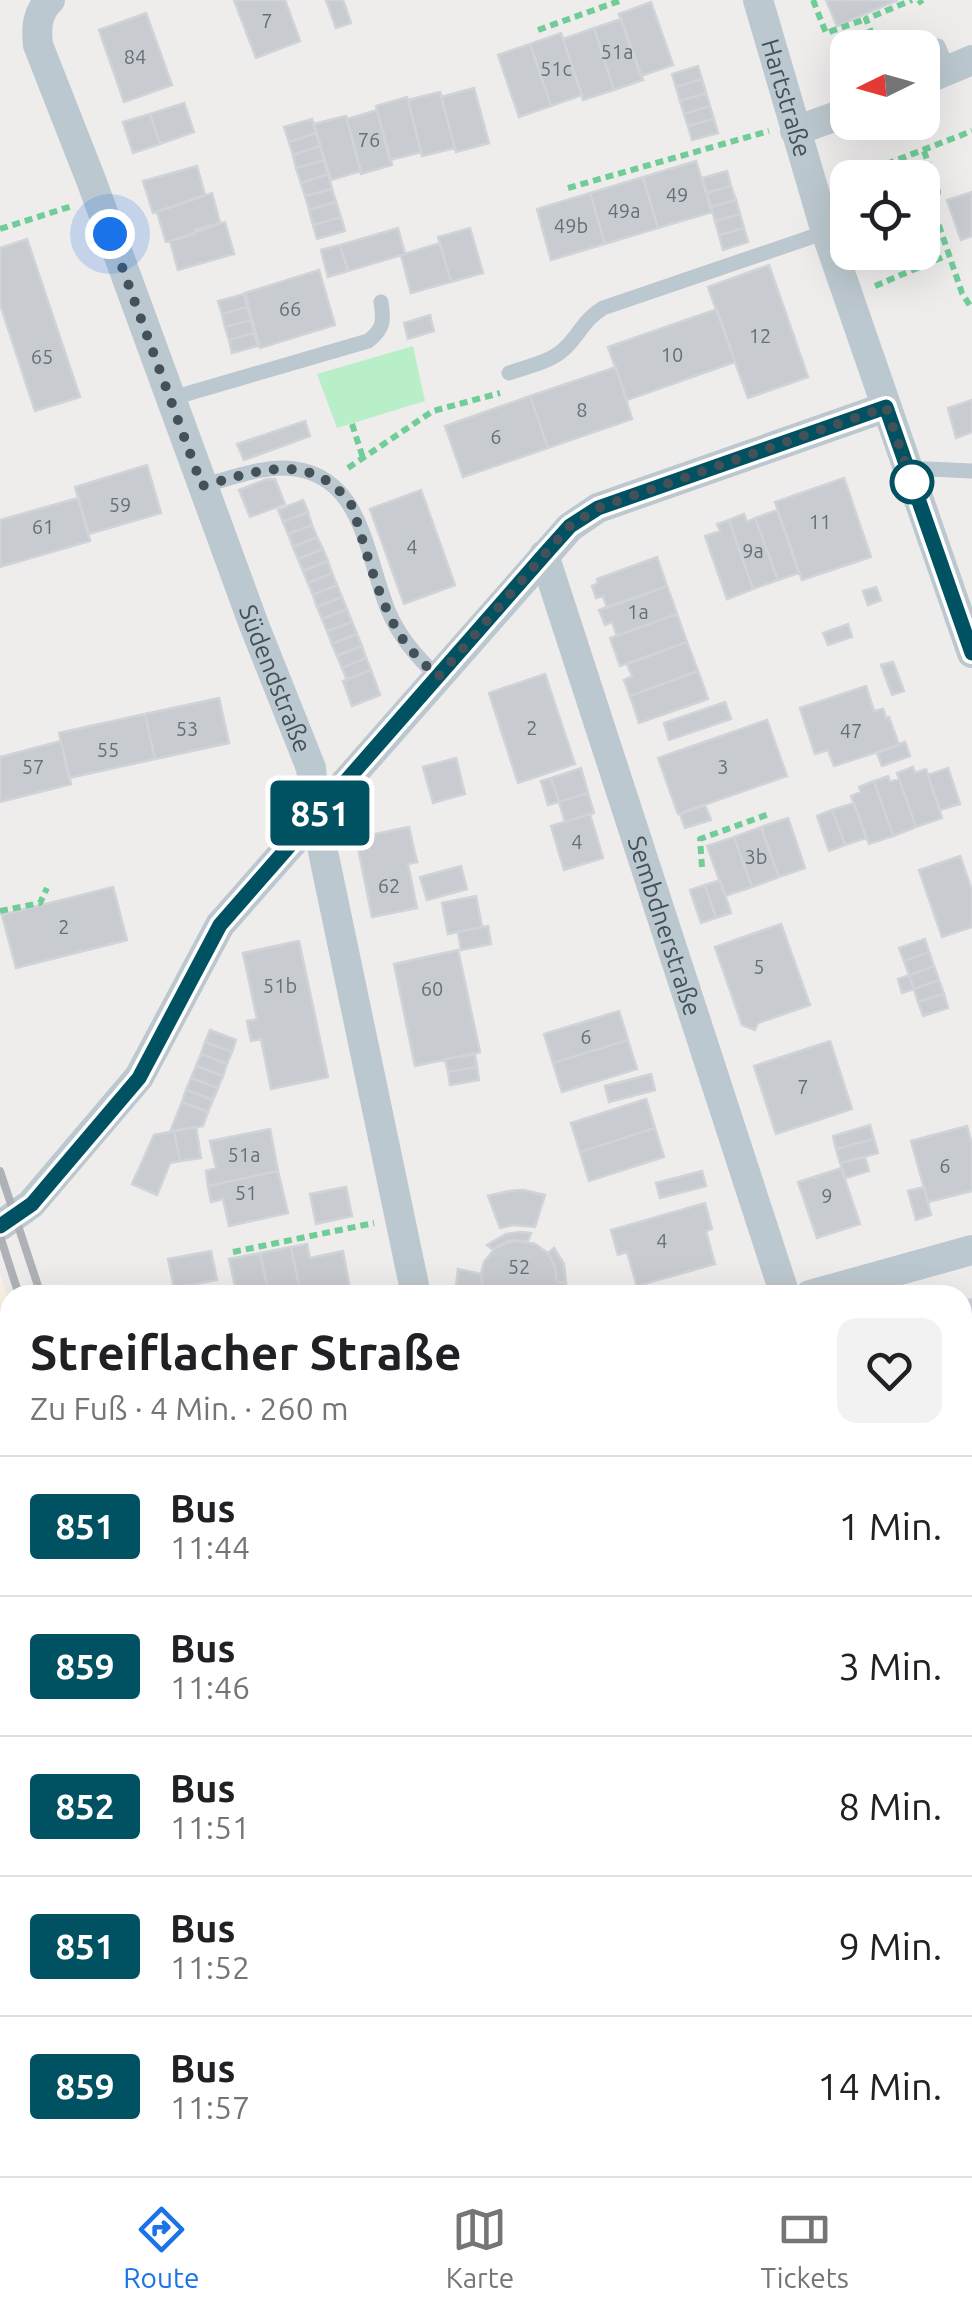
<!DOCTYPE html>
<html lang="de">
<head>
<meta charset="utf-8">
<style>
	body { margin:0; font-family:Ubuntu,sans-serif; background:#f2f2f2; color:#202124; height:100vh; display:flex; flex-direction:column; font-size:38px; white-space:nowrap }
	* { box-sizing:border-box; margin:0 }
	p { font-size:32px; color:#757577 }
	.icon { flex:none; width:55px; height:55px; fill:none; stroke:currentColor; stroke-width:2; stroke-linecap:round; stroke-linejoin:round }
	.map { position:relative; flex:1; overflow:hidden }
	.drawer { position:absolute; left:0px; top:1285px; width:972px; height:892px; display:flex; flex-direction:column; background:#fff; border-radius:30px 30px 0 0; box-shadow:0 10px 40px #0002 }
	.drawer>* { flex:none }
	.badge { padding:0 20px; border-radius:8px; font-size:35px; line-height:65px }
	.needle { width:65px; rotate:265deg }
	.fabs { position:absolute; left:830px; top:30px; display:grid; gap:20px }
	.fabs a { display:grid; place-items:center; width:110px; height:110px; border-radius:20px; background:#fff; box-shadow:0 10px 40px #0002; font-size:50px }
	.you { position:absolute; width:50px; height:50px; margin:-25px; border:8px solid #fff; border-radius:50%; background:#1a73e8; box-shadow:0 0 0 15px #1a73e833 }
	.map>.badge { position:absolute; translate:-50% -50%; box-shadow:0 0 0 5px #fff }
	.round { display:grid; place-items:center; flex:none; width:105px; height:105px; border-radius:20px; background:#f2f2f2 }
	.overview { display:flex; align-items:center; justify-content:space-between; height:170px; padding:0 30px }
	h1 { font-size:48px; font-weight:600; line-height:75px }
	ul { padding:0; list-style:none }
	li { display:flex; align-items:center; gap:30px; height:140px; padding:0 30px; border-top:2px solid #e0e0e0 }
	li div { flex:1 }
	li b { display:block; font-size:38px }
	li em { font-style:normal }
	li .badge { min-width:110px; font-weight:700; text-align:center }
	.menu { display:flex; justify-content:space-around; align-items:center; height:140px; border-top:2px solid #e0e0e0; background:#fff; font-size:28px; color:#757577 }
	.menu a { display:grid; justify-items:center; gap:5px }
	.menu .on { color:#1a73e8 }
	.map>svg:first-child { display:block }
</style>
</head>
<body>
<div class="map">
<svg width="972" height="2176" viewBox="0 0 972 2176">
	<rect width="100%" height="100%" fill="#efecec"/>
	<path fill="#fcf2e3" d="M0,1274l10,31v510l-10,3z"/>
	<path fill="#b8efc8" d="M413,346l12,55 -88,27 -20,-54z"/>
	<path fill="#c8ccd1" stroke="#d0d3d8" stroke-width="2.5" d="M234,0h51l15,41 -44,17z
		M326,0h17l8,23 -15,5z
		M826,0h72l-61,26z
		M651,2l22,63 -32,11 -22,-62z
		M146,13l26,72 -48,17 -25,-72z
		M621,19l22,61 -29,10 -20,-62z
		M594,28l20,62 -31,10 -20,-61z
		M561,33l21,62 -31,11 -21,-62z
		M530,44l21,62 -32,11 -21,-62z
		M698,66l4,13 -26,8 -4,-13z
		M702,79l4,14 -26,8 -4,-14z
		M474,88l15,55 -33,9 -15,-55z
		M440,92l15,56 -33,8 -14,-56z
		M706,93l4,13 -26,8 -4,-13z
		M407,97l14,55 -31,8 -14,-54z
		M184,103l10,29 -34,12 -10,-30z
		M710,106l4,13 -26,7 -4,-12z
		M377,110l15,55 -31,9 -14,-55z
		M150,114l10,30 -27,9 -10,-31z
		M346,116l15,55 -30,9 -17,-56z
		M312,119l4,14 -27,9 -5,-15z
		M714,119l4,14 -26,7 -4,-14z
		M316,133l4,13 -27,9 -4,-13z
		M320,146l4,14 -28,8 -3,-13z
		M324,160l4,14 -27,9 -5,-15z
		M696,161l16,51 -54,16 -15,-51z
		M197,166l8,29 -52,18 -10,-32z
		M727,171l4,15 -24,7 -5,-15z
		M328,174l4,15 -27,7 -4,-13z
		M643,177l15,51 -53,16 -15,-51z
		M731,186l5,14 -25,7 -4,-14z
		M332,189l4,13 -27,8 -4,-14z
		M972,192v44l-11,4 -14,-40z
		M212,193l8,30 -25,7 1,4 -30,8 -9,-30z
		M590,193l15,51 -54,16 -14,-51z
		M736,200l4,14 -25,7 -4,-14z
		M336,202l5,15 -28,8 -4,-15z
		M740,214l4,14 -25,7 -4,-14z
		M341,217l4,14 -28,8 -4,-14z
		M225,222l9,32 -56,16 -8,-29z
		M398,228l7,26 -57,17 -8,-26z
		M470,228l13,45 -32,9 -13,-45z
		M744,228l4,14 -25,8 -4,-15z
		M27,239l53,158 -45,14 -35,-107v-56z
		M440,243l11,39 -40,11 -10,-38z
		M340,245l8,26 -20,6 -7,-27z
		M769,265l39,112 -60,21 -40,-111z
		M319,270l16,55 -75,23 -15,-55z
		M244,294l3,13 -25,7 -4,-13z
		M247,307l4,13 -26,7 -3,-13z
		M717,309l18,53 -108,38 -19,-53z
		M430,315l4,16 -26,8 -4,-16z
		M251,320l3,13 -25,7 -4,-13z
		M254,333l4,13 -26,7 -3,-13z
		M616,367l16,52 -84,29 -18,-52z
		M530,396l18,52 -85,29 -18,-51z
		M972,400v32l-16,6 -8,-30z
		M305,421l5,15 -66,24 -7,-16z
		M147,465l14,48 -72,21 -14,-47z
		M844,478l27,79 -69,23 -27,-78z
		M267,479h8l10,25 -35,13 -11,-27z
		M421,490l34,95 -51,19 -34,-95z
		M78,498l12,43 -90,26v-47z
		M303,500l5,12 -25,10 -5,-12z
		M777,510l22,63 -21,7 -23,-62z
		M308,512l4,13 -24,9 -5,-12z
		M744,514l3,8 8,-4 23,62 -25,9 -24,-69z
		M729,520l24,69 -26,10 -22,-63 15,-5 -3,-7z
		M312,525l5,12 -24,10 -5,-13z
		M317,537l6,12 -25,10 -5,-12z
		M323,549l5,12 -25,10 -5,-12z
		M657,557l10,29 -60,22 -4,-12 -7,2 -4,-12 6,-3 -1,-4z
		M328,561l4,12 -24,10 -5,-12z
		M332,573l5,12 -24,10 -5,-12z
		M337,585l5,12 -25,10 -4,-12z
		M667,586l10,28 -60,22 -5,-14 -7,3 -6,-15z
		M876,587l5,13 -13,5 -5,-14z
		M342,597l5,12 -25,10 -5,-12z
		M347,609l5,13 -25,9 -5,-12z
		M677,614l10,28 -67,24 -10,-28z
		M352,622l5,12 -25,10 -5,-13z
		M848,624l4,13 -24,8 -5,-12z
		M357,634l5,12 -25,10 -5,-12z
		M687,642l11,29 -68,25 -6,-16 8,-4 -5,-12z
		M362,646l4,12 -24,10 -5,-12z
		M366,658l5,12 -24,10 -5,-12z
		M893,662l11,29 -12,4 -11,-30z
		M371,670l9,25 -28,11 -9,-25z
		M698,671l10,28 -69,24 -9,-27z
		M545,674l30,90 -57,19 -29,-90z
		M866,686l8,25 9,-2 3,9 3,-1 10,28 -65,21 -6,-16 -13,4 -15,-46z
		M219,698l10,45 -74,16 -10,-45z
		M725,702l6,17 -62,21 -5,-17z
		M145,714l10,45 -86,19 -10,-45z
		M767,720l20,56 -109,38 -20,-56z
		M61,741l10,43 -71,18v-45z
		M905,742l5,14 -28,10 -5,-13z
		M456,758l9,36 -32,9 -10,-36z
		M913,767l2,6 11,-4 16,49 -26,9 -19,-54z
		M581,768l7,25 -29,9 -8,-24z
		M948,768l12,36 -20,6 -12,-35z
		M888,776l2,6 9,-3 17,48 -23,9 -19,-55z
		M551,778l8,24 -11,3 -7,-24z
		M874,781l19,55 -24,8 -18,-48 10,-4 -2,-5z
		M588,793l6,20 -29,9 -6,-20z
		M854,803l12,35 -21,7 -13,-35z
		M705,805l6,15 -26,8 -5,-14z
		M832,810l13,35 -16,6 -12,-35z
		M590,814l13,44 -39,12 -13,-44z
		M788,818l17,50 -26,9 -18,-50z
		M409,827l8,35 -9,2 9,44 -45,9 -16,-79z
		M761,827l18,50 -27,10 -18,-50z
		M734,837l18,50 -27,9 -18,-50z
		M960,856l12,34v37l-30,10 -23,-67z
		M461,866l6,23 -40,11 -7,-23z
		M720,880l11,33 -15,5 -11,-33z
		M705,885l11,33 -15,5 -11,-33z
		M113,887l14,53 -111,28 -14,-53z
		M476,896l6,31 -34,7 -6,-31z
		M781,924l29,81 -52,18 -3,7 -13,-5 -27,-78z
		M488,926l3,18 -30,6 -3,-18z
		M925,939l4,13 -25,9 -5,-13z
		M299,941l29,136 -57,12 -10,-50 -10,2 -4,-20 10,-2 -14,-66z
		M458,950l22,102 -65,14 -21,-102z
		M929,952l5,14 -25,9 -5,-14z
		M934,966l5,14 -25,9 -5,-14z
		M909,975l5,14 -12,4 -4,-14z
		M939,980l5,14 -26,8 -4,-13z
		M944,994l4,14 -25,8 -5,-14z
		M619,1011l9,29 -75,23 -9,-29z
		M210,1030l26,10 -4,12 -27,-10z
		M628,1040l9,29 -75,23 -9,-29z
		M830,1041l22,68 -76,25 -22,-68z
		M205,1042l27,10 -5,12 -26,-10z
		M201,1054l26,10 -4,12 -27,-10z
		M475,1054l2,13 -29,5 -3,-13z
		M196,1066l27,10 -5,12 -27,-10z
		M477,1067l2,13 -29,5 -2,-13z
		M651,1074l4,16 -46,12 -4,-16z
		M191,1078l27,10 -5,12 -27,-10z
		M186,1090l27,10 -5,12 -26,-10z
		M646,1099l9,29 -75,24 -9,-29z
		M182,1102l26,10 -5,14 -33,6z
		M870,1125l4,14 -38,10 -3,-13z
		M967,1126l5,19v46l-44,11 -17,-61z
		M196,1127l5,31 -21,3 -6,-30z
		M655,1128l9,29 -75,24 -9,-29z
		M270,1129l8,42 -70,15 -2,-15 10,-3 -6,-27z
		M174,1131l6,30 -10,2 -13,32 -25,-11 22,-49z
		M874,1139l4,14 -38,10 -4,-14z
		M865,1157l4,14 -23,7 -6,-15z
		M841,1168l19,56 -43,14 -19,-56z
		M278,1171l10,42 -59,13 -6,-27 -12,3 -3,-16z
		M702,1171l4,15 -46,12 -4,-15z
		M346,1187l6,29 -36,8 -6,-30z
		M924,1187l7,28 -15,5 -8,-29z
		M523,1190l22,5 -10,32 -22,-2 -13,3 -12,-32 21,-5z
		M705,1203l7,26 -6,2 9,33 -78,22 -10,-34 -9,3 -7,-25z
		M521,1232l10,1 -3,8h-20l-15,9 -6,-5 19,-11z
		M514,1240l21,4 13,9 7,14 2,15 9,1 -3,12h-79l-3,-21 3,-12 12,-15z
		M307,1244l3,14 33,-7 7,38 -33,6h-16l-10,-48z
		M291,1247l10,48h-32l-9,-42z
		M554,1248l10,16 2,19 -9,-1 -2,-15 -7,-14z
		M211,1251l6,29 -43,8 -6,-29z
		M260,1253l9,42h-32l-8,-36z
		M458,1269l23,5 3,21h-26l-2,-9z
		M972,1299v77l-10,3v-78z
		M0,1419l10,36v24l-10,3z
		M10,1479v218l-8,3 -2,-218z
		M972,1608v17l-10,3v-17z
		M972,1625v15l-10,4v-16z
		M972,1640v16l-7,2 -3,-14z
		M10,1697v86l-10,3v-57l9,-2 -7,-27z
		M972,1768v54h-1l-9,-27v-24z
		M965,1803l6,19 -9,3v-21z
		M10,1898v66l-10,1v-66z
		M0,2046l10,6v17l-5,8 -5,-3z
		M541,2168h33v1l-30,7z
		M681,2168h54l2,8h-53z"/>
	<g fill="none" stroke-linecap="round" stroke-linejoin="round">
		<path stroke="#70cd97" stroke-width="6" stroke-dasharray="8 5" stroke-linecap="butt" d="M813,0l13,33 40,-14
			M919,0l3,4
			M538,30l84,-30
			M877,48l-11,-29 46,-19
			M924,151l14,41 -5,16 29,85 10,16
			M850,178l122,-47
			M568,188l201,-57
			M0,229l72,-23
			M875,286l73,-31
			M352,424l11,34
			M348,468l85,-57 67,-18
			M702,867l-2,-28 69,-25
			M0,911l40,-8 7,-15
			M233,1252l141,-29"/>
		<path stroke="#bcc8cf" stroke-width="15" d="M938,46l10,24
			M509,373c17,-6 41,-11 54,-23 16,-14 20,-30 40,-42l223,-76
			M169,399l199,-58c16,-12 16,-20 13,-39
			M907,468l65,3
			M201,486c27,-7 55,-18 83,-18 78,2 81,85 104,142 11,27 29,47 50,67
			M0,1386l2,6"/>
		<g stroke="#bcc8cf" stroke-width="30">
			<path id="s1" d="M50,0c-13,13 -14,27 -12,45l53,135 163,445 57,143 5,49 9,44 91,434"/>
			<path id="s2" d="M758,0l68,232 146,421"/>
			<path d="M922,81l50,-21"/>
			<path d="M795,131l53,-19"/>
			<path id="s3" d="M544,555l241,740"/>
			<path d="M0,1226l31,-22 108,-127 81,-152 350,-398 28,-19 288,-101"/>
			<path d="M810,1295l162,-45"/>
			<path d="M962,1731l10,-3"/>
			<path d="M0,2141l10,6"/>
			<path d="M962,2154l10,-3"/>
			<path d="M33,2168l6,8"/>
			<path d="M816,2168l3,8"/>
			<path d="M898,2176l25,-8"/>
		</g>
		<path stroke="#aeb2b7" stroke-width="8" d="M0,1171l41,124
			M0,1236l19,59
			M310,2168l3,8
			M342,2168l3,8"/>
	</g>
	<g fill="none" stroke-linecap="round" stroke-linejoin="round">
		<defs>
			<path id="line" d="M0,1226l32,-22 107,-126 81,-153 324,-370 26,-29 28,-18 288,-101 86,246"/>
		</defs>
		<use href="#line" stroke="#fff" stroke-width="22"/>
		<use href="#line" stroke="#005262" stroke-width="15"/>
		<path stroke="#445159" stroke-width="10" stroke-dasharray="0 18" d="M110,234l92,252c56,-15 110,-37 150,20 13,40 26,94 48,129 10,16 24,29 38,42l106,-122 26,-29 28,-18 288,-101 26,75"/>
	</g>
	<circle fill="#fff" stroke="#005262" stroke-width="5" cx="912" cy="482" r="20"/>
	<g text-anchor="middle" stroke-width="10" stroke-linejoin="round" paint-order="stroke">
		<g font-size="20" fill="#657077">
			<text x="267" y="28">7</text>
			<text x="617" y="59">51a</text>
			<text x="135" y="64">84</text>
			<text x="556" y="76">51c</text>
			<text x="369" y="147">76</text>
			<text x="677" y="202">49</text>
			<text x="624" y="218">49a</text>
			<text x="571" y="233">49b</text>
			<text x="290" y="316">66</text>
			<text x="760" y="343">12</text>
			<text x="672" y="362">10</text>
			<text x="42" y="364">65</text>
			<text x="582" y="417">8</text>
			<text x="496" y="444">6</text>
			<text x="120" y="512">59</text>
			<text x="820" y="529">11</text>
			<text x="43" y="534">61</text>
			<text x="412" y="554">4</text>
			<text x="753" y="558">9a</text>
			<text x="638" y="619">1a</text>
			<text x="532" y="735">2</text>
			<text x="187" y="736">53</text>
			<text x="851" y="738">47</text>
			<text x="108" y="757">55</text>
			<text x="33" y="774">57</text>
			<text x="723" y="774">3</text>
			<text x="577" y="849">4</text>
			<text x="756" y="864">3b</text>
			<text x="389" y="893">62</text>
			<text x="64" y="934">2</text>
			<text x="759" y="974">5</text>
			<text x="280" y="993">51b</text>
			<text x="432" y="996">60</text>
			<text x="586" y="1044">6</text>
			<text x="803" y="1094">7</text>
			<text x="244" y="1162">51a</text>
			<text x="945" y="1173">6</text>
			<text x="246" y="1200">51</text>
			<text x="827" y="1203">9</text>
			<text x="662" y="1248">4</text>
			<text x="519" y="1274">52</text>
		</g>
		<g font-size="25" fill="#445159" stroke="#fff">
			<text dy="9" stroke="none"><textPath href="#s2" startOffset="102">Hartstraße</textPath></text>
			<text dy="9" stroke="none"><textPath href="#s1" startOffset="725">Südendstraße</textPath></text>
			<text dy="9" stroke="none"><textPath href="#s3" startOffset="390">Sembdnerstraße</textPath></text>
		</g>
	</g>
</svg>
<div class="fabs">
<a><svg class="needle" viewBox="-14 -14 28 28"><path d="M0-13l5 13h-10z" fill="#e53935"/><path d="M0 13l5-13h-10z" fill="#757577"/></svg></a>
<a><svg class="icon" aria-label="locate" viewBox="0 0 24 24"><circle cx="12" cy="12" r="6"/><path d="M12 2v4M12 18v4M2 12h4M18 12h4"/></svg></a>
</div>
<div class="you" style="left:110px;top:234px"></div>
<b class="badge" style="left:320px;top:813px;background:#005262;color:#fff">851</b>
<section class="drawer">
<div class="overview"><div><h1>Streiflacher Straße</h1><p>Zu Fuß · 4 Min. · 260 m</p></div><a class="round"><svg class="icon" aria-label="heart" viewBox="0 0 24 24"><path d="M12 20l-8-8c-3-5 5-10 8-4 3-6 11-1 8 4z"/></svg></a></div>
<ul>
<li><span class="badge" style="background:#005262;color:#fff">851</span><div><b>Bus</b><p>11:44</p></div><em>1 Min.</em></li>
<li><span class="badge" style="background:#005262;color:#fff">859</span><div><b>Bus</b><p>11:46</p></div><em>3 Min.</em></li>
<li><span class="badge" style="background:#005262;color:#fff">852</span><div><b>Bus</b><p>11:51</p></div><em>8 Min.</em></li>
<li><span class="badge" style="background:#005262;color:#fff">851</span><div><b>Bus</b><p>11:52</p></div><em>9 Min.</em></li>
<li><span class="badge" style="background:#005262;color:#fff">859</span><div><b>Bus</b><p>11:57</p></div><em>14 Min.</em></li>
</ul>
</section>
</div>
<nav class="menu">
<a class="on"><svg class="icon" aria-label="directions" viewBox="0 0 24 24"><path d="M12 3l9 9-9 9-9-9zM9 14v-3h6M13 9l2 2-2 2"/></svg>Route</a>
<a><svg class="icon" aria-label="map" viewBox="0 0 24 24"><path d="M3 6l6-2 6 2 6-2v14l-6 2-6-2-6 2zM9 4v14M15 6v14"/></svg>Karte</a>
<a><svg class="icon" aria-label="tickets" viewBox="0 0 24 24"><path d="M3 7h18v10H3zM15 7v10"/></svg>Tickets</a>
</nav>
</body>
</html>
